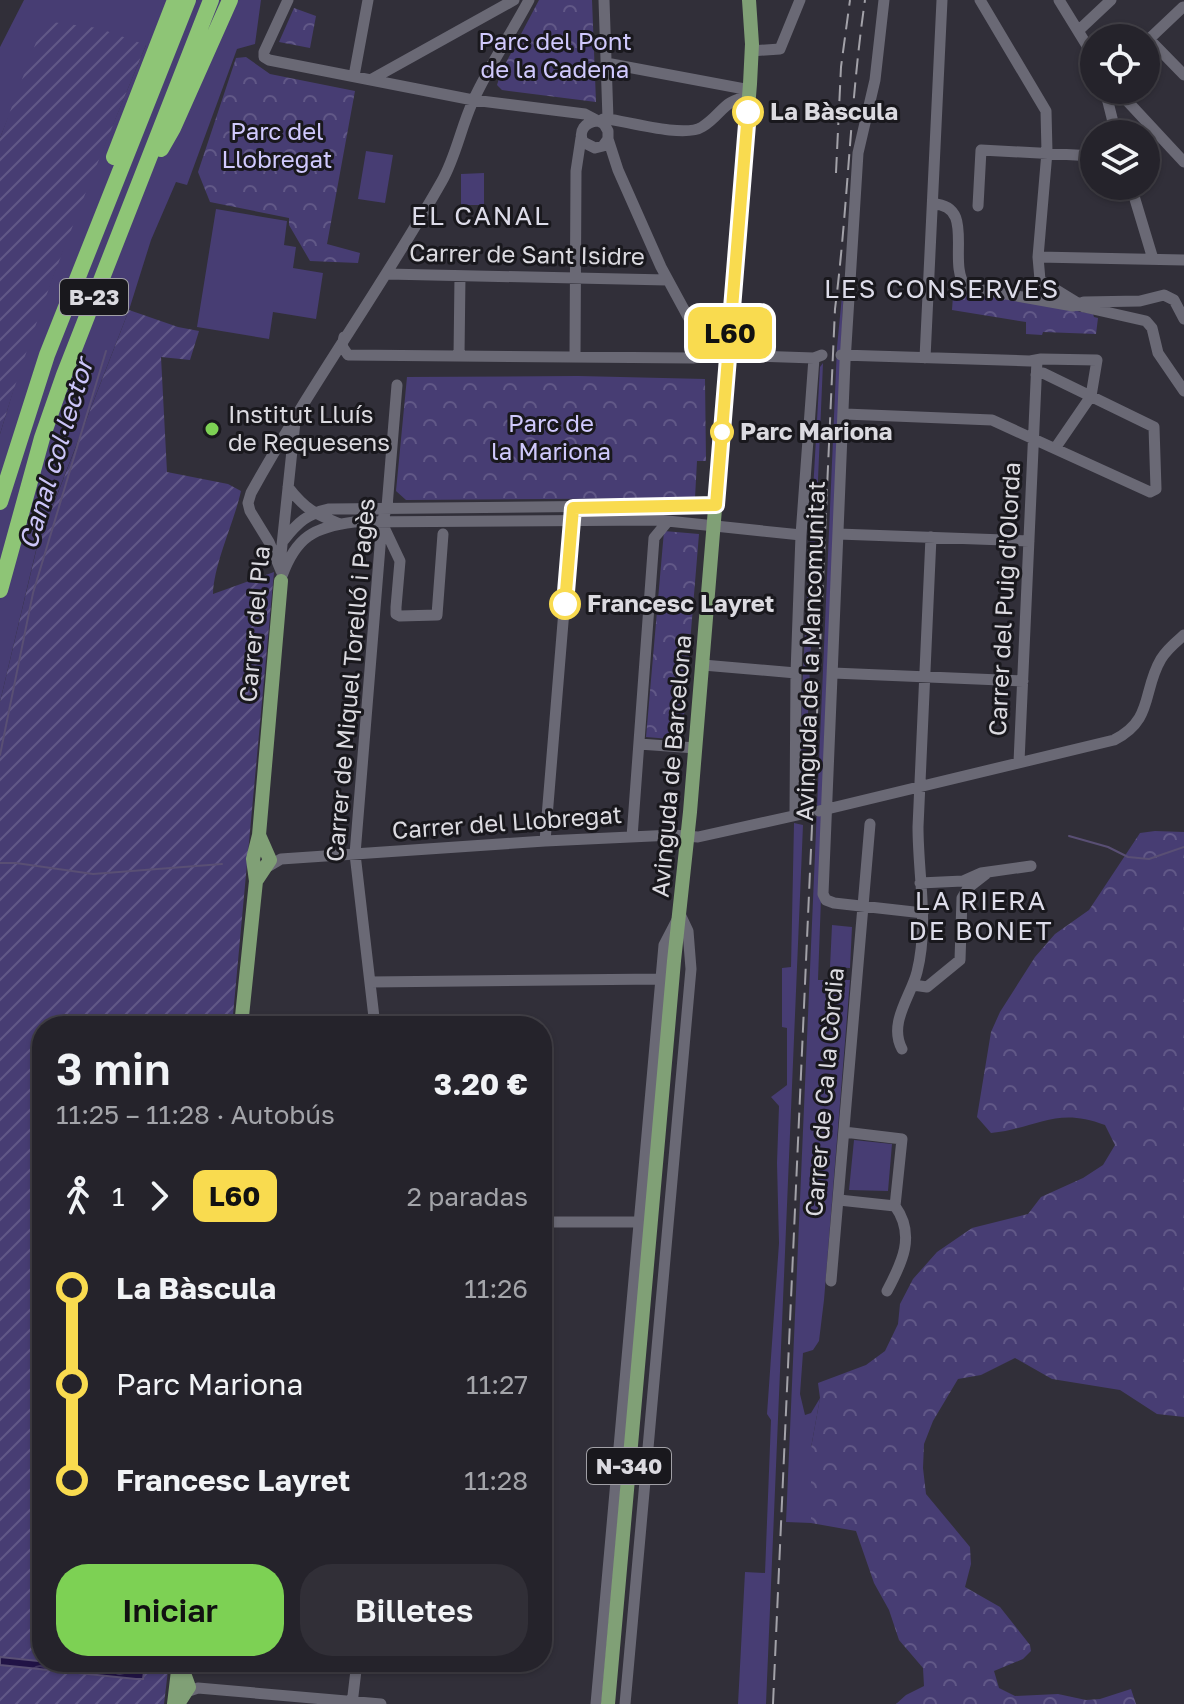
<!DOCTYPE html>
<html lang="es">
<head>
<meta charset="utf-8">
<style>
	body { margin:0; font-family:"Golos Text",sans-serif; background:#312f37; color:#f1f3f6; height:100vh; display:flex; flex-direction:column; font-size:30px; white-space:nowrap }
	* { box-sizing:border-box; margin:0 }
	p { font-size:26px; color:#a3a4a9 }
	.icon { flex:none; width:44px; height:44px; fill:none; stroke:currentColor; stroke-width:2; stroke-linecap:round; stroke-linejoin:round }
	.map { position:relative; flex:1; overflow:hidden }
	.details { position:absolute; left:32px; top:1016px; width:520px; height:656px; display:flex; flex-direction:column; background:#25232b; border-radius:32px; box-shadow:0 2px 6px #0004,0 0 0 2px #424047 }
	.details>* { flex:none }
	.badge { padding:0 16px; border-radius:12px; font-size:28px; line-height:52px }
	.tools { position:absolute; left:1080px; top:24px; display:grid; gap:16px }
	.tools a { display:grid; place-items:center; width:80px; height:80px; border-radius:50%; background:#25232b; box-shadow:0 2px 6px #0004,0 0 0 2px #424047; font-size:40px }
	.map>.badge { position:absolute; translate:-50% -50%; box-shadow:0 0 0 4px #fff }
	.legs { display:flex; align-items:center; gap:12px; height:88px; padding:0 24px; font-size:26px }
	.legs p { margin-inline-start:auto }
	.headline { display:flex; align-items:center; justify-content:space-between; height:136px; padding:0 24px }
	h1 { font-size:44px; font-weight:600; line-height:60px }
	.action { display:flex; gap:16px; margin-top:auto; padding:16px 24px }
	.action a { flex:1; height:92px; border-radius:32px; background:#7dd154; color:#111; font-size:32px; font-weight:600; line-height:92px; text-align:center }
	.action a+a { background:#312f37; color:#f1f3f6 }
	ul { padding:0 24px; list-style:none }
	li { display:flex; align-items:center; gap:28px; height:96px; font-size:30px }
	li i { display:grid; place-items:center; width:12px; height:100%; margin:0 10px; background:currentColor }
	li i::after { content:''; width:20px; height:20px; margin:-10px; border:6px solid; border-radius:50%; background:#25232b }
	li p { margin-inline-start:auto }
	li:first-child i { background:linear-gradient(#0000 50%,currentColor 0) }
	li:last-child i { background:linear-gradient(currentColor 50%,#0000 0) }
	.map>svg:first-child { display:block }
</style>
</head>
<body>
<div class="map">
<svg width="1184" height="1704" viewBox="0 0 1184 1704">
	<defs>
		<pattern id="forest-crowns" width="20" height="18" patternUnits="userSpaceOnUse" patternTransform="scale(2)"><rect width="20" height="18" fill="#473d73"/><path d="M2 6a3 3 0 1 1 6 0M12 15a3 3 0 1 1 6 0" fill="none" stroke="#615887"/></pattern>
		<pattern id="garden-furrows" width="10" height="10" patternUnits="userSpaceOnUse" patternTransform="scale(2)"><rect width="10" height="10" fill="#473d73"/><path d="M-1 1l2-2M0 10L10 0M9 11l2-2" fill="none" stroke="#615887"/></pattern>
		<pattern id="water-waves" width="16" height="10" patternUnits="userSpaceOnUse" patternTransform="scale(2)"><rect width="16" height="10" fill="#211346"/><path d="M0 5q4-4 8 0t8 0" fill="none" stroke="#413560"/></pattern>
	</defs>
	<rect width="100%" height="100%" fill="#312f39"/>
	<path fill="#473d73" d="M24,0h237l-6,44 -18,5 -50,136 -11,-3 -25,58 -22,70 -92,236 -37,156v-268l26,-86 57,-152 63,-151 -133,61 -13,32v-91z
		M366,151l27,4 -8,48 -27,-4z
		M484,173v32h-23v-31z
		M216,209l71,12 -3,24 12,2 -3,21 30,5 -7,46 -43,-7 -4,27 -72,-12z
		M844,275l-26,705h32l-26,320 -5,41 -6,9 -10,3 -3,41 5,21 6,-2 9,-15 -9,50v75l-25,-1 51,-1175z
		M823,363l-18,421 -6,1 4,-116 17,-302z
		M794,823l9,2 -37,879h-28l7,-132 20,1 6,-153 -4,-6 12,-171 -2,-80 2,-57 -8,-9 16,-12v-57l-5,-1v-59l9,-1z
		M832,925l20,2 -2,41 -20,-1z
		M854,1140l38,4 -4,47 -39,-1z"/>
	<path fill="url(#forest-crowns)" d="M539,0h53l4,102 -87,-11 -7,-1 -5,-5 4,-13z
		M294,8l22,8 -6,32 -31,-6z
		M246,57l24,17 85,17 -28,153 33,9 -2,10 -48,-2 -21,-36v-7l-79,-16 -12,-30 38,-114z
		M965,290l128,24 1,3 4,1 -2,16 -53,-2 -1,3 -16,-1v-12l-74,-12 1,-14 12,-2z
		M578,376l127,3 1,82h-9l-2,37 -289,2 -10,-9 11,-114z
		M664,531l35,3 -17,206 -36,-3z
		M1155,831l29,1v585l-27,-3 -37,-24 -68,-11 -37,-21 -34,17 -23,4 -25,42 -9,23 -1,24 3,26 44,53 1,17 -6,23 35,20 30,38 1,6 -8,8 -29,12 5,17 16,8 43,-2 28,6 14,-1 31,-10 5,15h-240l10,-9 18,-9 -1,-18 -24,-28 -10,-30 -15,-27 -18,-52 -45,-8v-75l9,-50 -2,-15 48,-18 19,-14 13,-27 2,-20 13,-25 24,-27 35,-24 56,-14 13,-17 42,-19 20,-13 12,-20 -10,-20c-49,-19 -67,3 -114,8l-14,-16 14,-85 9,-20 35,-55 20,-23 34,-24 51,-77z"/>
	<path fill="url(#garden-furrows)" d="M44,21l54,7 48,17c-53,128 -106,256 -146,389v-296z
		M129,310l49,17 21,4 -9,29 -29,-3 6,115 61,12 13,7c-7,32 -27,72 -28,103l61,-22 -42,454h-190v636h127l-5,42h-164v-1002l37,-155z"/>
	<path fill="url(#water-waves)" stroke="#594f74" stroke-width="2" d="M0,1657l134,14 15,-9h6l-11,10 -1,7h-7l-136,-14z"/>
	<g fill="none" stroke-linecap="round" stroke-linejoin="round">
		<path stroke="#594f74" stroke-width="2" d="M0,755l33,-162 73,-242
			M1069,836l39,11 20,10 21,2 35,-12
			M0,863h16l77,11 129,-10"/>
		<path stroke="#6a6975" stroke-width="11" d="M288,0l-24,52v5l5,3 204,40 112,14 19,10 4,7v8l10,31 43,97 45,83 9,4 13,1 86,3 8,-3
			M884,0l-9,80 -17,73 -13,209 -22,532 3,6 8,3 89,10
			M980,0l66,111 1,41 -9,105 2,23 44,27 62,14 6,7 6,25 26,38
			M1059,0l35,57
			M1078,31l33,-31
			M1149,39l35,36
			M1146,42l37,-35
			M751,51l29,-2 20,-49
			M606,63l144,27
			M354,76l14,-76
			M372,79l142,-79
			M1105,90l11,44
			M1117,90l67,72
			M603,119h5l-4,-119
			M608,119c21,3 77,19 94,8 21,-13 20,-27 47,-30
			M597,121c-12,1 -19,10 -14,21l12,6 8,-2 5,-7
			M1131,186l22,73
			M933,204c44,1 13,59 33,83l107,19 11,-4 56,-1 24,-6 10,5 10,19
			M978,206l3,-56 113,6
			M1038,257l146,3
			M387,274l280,6
			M344,337l-2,9 6,9 345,3 22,-4
			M841,355l189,6 11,-2 56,1 -6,36 -35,51
			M459,356l1,-80
			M575,357l1,-186 5,-33
			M925,358l17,-358
			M845,414l147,6 158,72 6,-3 -2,-62 -111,-54 -7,2
			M288,487c17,22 27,27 52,37
			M382,523l18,38 -4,46v7l4,2 37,-1 6,-81
			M838,534l191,7
			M284,540c13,-17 24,-27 45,-31l387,-4
			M280,564l15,-142
			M281,571l-12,-29 -19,-31 -2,-8 3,-10c59,-107 131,-206 191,-312 14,-25 19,-54 31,-80 16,-35 38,-67 56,-101
			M282,576c14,-39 32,-49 72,-54l304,-2 143,15
			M703,665l93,8
			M833,673l190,8
			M639,744l57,4
			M1019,762l18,-402
			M819,811l295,-71c40,-20 28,-49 47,-81 6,-10 15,-17 23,-24
			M795,815l1,-142 5,-138 13,-177
			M632,837l22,-299 14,-17
			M545,841l27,-328
			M269,866l12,-7 264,-18 128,-6 25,2 104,-23
			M920,883l43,-2 18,-8 50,-7
			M370,982l291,-3
			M913,985l14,2 33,-27 2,-62 6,-10 18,-14
			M375,1026l-20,-172 27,-332 5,-15 10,-122
			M902,1049c-14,-26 9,-53 15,-77 12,-48 1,-97 1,-145l13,-290
			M844,1132l58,7 -7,67
			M839,1200l56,6
			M542,1222h97l6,3
			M831,1281l39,-457
			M887,1291c15,-28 29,-56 8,-85
			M186,1692l12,-4 183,16
			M352,1704l5,-42
			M596,1704l68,-759 14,-27
			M625,1704l66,-735 -3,-38 -8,-17"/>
		<path stroke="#80a076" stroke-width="14" d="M256,881l14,-21 -11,-25
			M241,1026l15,-145 -3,-22 6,-24 22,-254
			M174,1704l5,-42
			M178,1704l11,-17 -9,-25
			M608,1704l66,-743 16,-149 60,-728 2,-40 -3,-44"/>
		<path stroke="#8ec576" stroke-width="16" d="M161,149l12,-21 57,-128
			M114,157l61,-157
			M0,502l47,-147 141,-355
			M0,590l42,-152 22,-63 147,-375"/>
		<path stroke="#a3a2a9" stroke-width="2" stroke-dasharray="16 8" stroke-linecap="butt" d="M836,173l5,-106 9,-67
			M773,1704l62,-1395c13,-102 15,-206 30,-309"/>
	</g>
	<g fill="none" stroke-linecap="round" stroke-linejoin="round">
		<defs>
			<path id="line-1" d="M565,604l8,-96 143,-3 32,-393"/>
		</defs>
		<use href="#line-1" stroke="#fff" stroke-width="18"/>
		<use href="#line-1" stroke="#f9db4f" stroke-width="12"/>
	</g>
	<g fill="#fff" stroke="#f9db4f" stroke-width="4">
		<circle cx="748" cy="112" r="14"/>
		<circle cx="722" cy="432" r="10"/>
		<circle cx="565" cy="604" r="14"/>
	</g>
	<circle fill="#7dd154" stroke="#19181d" stroke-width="3" cx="212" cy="429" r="8"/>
	<g text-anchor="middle" stroke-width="6" stroke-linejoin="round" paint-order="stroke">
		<g fill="#19181d" stroke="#a1a0a6" stroke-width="2">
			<rect x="60" y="279" width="68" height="36" rx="6"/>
			<rect x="587" y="1448" width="84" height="36" rx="6"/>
		</g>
		<g font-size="22" font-weight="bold" fill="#dbdae0">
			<text x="94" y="305">B-23</text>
			<text x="629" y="1474">N-340</text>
		</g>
		<g font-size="24" fill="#d0c9fd" stroke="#19181d">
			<text x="555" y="50">Parc del Pont<tspan x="555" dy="28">de la Cadena</tspan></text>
			<text x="277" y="140">Parc del<tspan x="277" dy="28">Llobregat</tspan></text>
			<text x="551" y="432">Parc de<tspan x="551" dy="28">la Mariona</tspan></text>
		</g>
		<g font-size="24" font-weight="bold" fill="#dbdae0" stroke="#19181d" text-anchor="start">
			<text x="770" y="120">La Bàscula</text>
			<text x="740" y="440">Parc Mariona</text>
			<text x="587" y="612">Francesc Layret</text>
		</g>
		<g font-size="24" fill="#dbdae0" stroke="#19181d">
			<text transform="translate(527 255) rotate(1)" y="8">Carrer de Sant Isidre</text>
			<text transform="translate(1005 599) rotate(-87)" y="8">Carrer del Puig d'Olorda</text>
			<text transform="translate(255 624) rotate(-85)" y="8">Carrer del Pla</text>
			<text transform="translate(811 651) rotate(-88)" y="8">Avinguda de la Mancomunitat</text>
			<text transform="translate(351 680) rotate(-85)" y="8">Carrer de Miquel Torelló i Pagès</text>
			<text transform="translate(672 766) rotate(-85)" y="8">Avinguda de Barcelona</text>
			<text transform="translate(507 823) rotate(-4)" y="8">Carrer del Llobregat</text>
			<text transform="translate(825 1092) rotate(-85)" y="8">Carrer de Ca la Còrdia</text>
		</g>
		<g font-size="24" fill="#dbdae0" stroke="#19181d" text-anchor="start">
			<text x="228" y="423">Institut Lluís<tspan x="228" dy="28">de Requesens</tspan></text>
		</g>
		<g font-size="26" letter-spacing="2" fill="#dddce9" stroke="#19181d">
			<text x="481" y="225">EL CANAL</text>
			<text x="942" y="298">LES CONSERVES</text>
			<text x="981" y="910">LA RIERA<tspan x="981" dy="30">DE BONET</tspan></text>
		</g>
		<g font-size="26" font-style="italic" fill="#ccc5f9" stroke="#19181d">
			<text transform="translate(56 454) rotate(-73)" y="9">Canal col·lector</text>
		</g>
	</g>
</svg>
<div class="tools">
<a><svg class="icon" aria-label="locate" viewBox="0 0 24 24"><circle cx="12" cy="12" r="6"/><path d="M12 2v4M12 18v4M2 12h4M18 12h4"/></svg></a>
<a><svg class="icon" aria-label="layers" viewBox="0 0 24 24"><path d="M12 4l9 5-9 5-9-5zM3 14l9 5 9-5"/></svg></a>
</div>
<b class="badge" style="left:730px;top:333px;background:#f9db4f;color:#111">L60</b>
<section class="details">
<div class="headline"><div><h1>3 min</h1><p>11:25 – 11:28 · Autobús</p></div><b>3.20 €</b></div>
<div class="legs"><svg class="icon" aria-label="walk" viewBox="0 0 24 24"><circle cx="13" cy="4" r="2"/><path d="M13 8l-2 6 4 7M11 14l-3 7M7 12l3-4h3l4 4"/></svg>1<svg class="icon" aria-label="forward" viewBox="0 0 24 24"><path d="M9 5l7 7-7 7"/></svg><b class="badge" style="background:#f9db4f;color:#111">L60</b><p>2 paradas</p></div>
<ul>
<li><i style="color:#f9db4f"></i><b>La Bàscula</b><p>11:26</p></li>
<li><i style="color:#f9db4f"></i><span>Parc Mariona</span><p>11:27</p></li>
<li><i style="color:#f9db4f"></i><b>Francesc Layret</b><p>11:28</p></li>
</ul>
<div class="action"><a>Iniciar</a><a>Billetes</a></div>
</section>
</div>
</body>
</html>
